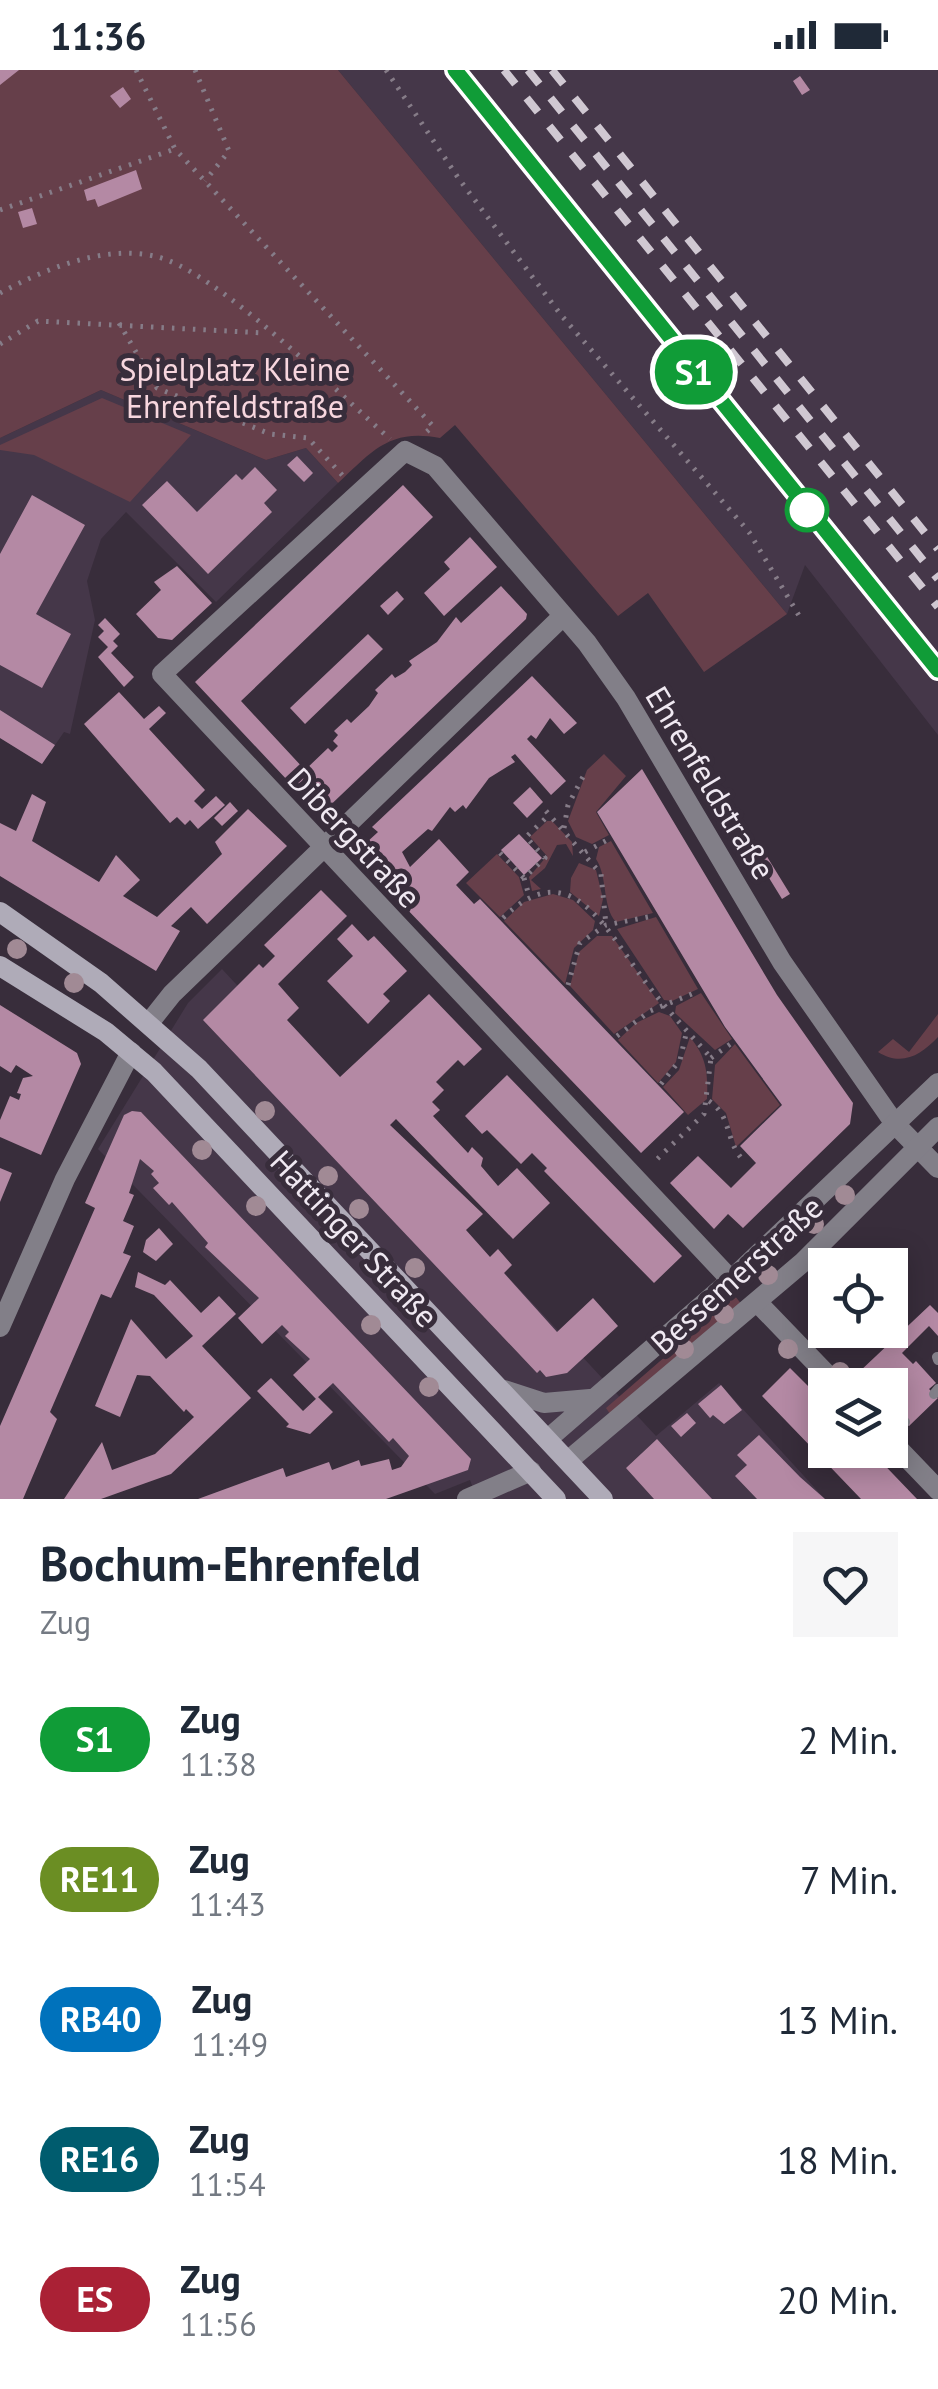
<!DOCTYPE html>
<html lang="de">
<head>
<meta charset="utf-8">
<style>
	body { margin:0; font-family:"PT Sans",sans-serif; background:#f6f6f7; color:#1f2937; height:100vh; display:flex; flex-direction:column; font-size:38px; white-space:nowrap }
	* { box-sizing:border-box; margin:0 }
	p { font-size:32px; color:#747a83 }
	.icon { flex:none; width:55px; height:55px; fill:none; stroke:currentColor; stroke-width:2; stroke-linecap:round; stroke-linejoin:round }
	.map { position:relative; height:1429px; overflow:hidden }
	.drawer { display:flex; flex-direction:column; background:#fff; flex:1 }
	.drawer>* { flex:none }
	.badge { padding:0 20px; border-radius:32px; font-size:35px; line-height:65px }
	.fabs { position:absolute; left:808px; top:1178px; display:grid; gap:20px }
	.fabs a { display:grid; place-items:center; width:100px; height:100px; border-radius:0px; background:#fff; box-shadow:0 5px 25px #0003; font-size:50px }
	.map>.badge { position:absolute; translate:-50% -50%; box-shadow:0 0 0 5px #fff }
	.round { display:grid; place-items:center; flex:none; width:105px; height:105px; border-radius:0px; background:#f6f6f7 }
	.headline { display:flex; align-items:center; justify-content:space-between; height:170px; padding:0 40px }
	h1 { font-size:48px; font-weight:600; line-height:75px }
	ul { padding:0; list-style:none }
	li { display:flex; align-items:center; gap:30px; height:140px; padding:0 40px }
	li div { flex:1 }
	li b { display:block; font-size:38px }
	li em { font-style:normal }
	li .badge { min-width:110px; font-weight:700; text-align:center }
	.status { display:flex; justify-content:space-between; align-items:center; height:70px; padding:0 50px; background:#fff; direction:ltr }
	.status svg { height:28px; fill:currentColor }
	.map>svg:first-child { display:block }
</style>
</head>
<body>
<div class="status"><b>11:36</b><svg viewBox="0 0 49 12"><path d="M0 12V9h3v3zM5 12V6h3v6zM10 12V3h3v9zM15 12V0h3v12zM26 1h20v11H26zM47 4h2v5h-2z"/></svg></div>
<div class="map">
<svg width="938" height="1429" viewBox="0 0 938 1429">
	<rect width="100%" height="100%" fill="#382d3b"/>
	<path fill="#453749" d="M338,0h600v665l-133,-170 -18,49z
		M101,320l165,70 40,-12 32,35 -122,119 -90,-90 -25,27 -14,42 8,39 -25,114 -6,-2 -22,32 -42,-26v-300z
		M222,899l434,467 63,-53 106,116h-348l-7,-19 -35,14 -337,-345 90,-146z"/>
	<path fill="#663f4a" d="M0,0h338l449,544 -83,58 -56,-79 -30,23 -163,-191 -15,13c-50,-10 -68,13 -102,45l-32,-35 -40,12 -165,-70 -101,48z
		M102,328l89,37 -61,67 -96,-47 -34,-5v-5z
		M604,684l22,22 -30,36 13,23 -17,9 -16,-7 -8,-16 19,-51z
		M547,751h5l20,21 1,14 -7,-12 -9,1 -12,23 -14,12 10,9 -9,2 -3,-14 18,-21 -17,-19z
		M611,771l42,72 -37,9c-14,-15 -8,-45 -20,-63l3,-12z
		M497,784l22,23 5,18 -24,22 -34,-34z
		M579,793l17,7 7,29 -4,17 -29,-24 1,-14z
		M553,824l20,6 22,21 -2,9 -19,18 -9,36 -61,-63 20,-19z
		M656,847l42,72 -26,12 -8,-1 -47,-71z
		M597,866h15l47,67 -45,31 -44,-48 9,-34z
		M701,923l31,46 -17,11 -40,-37 1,-7z
		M659,942l11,4 12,17 -6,29 -18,21 -40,-43 18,-17z
		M938,944v23c-17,18 -36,30 -60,15l15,-13 16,13z
		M690,967c17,21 18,36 17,62l-19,16 -25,-28 16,-17z
		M735,974l45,61 -44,42 -10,-34 -14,-14 3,-34z
		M735,1226l7,9 -132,109 -4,-6z"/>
	<path fill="#b489a4" d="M0,0h19l-19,15z
		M800,6l10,14 -8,5 -9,-14z
		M123,17l8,12 -11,9 -10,-12z
		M136,100l6,19 -44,18 -3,-8 -8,2 -3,-11z
		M32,138l5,16 -14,4 -5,-16z
		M297,386l16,17 -9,9 -17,-17z
		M255,397l22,23 -13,13 8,9 -64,62 -66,-69 25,-24 30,31 39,-38 6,6z
		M403,415l30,32 -192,184 64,69 23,-22 4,4 6,-6 -5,-5 5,-6 -4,-4 13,-12 4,4 18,-17 9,-13 -3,-3 17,-16 3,4 10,-6 7,-7 -3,-4 28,-19 19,-25 5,6 40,-37 26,28 -1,5 -206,196 -125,-133z
		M32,425l53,30 -49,89 35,20 -29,54 -42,-23v-111z
		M470,467l27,30 -53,49 -20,-23 26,-24 -6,-7z
		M177,496l35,37 -40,37 -14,-2 -22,-24 25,-24 -7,-8z
		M397,521l7,8 -16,16 -8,-9z
		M105,548l15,16 -7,7 5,5 -7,7 23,24 -10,10 -26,-30 10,-10 -10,-10 6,-6 -6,-6z
		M368,564l15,15 -78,75 -15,-16z
		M532,606l45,47 -13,11 -14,-16 -14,21 -5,-4 -4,4 39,42 -15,14 -36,-41 -4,3 4,5 -26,16 -23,31 -3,-4 -8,7 -5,-5 -18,24 -4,-2 -26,23 8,15 29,-28 30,33 -13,13 18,19 6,-5 204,213 -43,41 -287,-299 24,-22 -6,-5z
		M119,622l25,27 15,-13 7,7 -17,16 56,61 -11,11 8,8 14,-13 9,9 -27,24 -8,-9 -5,5 -8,-8 -7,6 -86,-99z
		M0,640l55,35 -13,19 -42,-26z
		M642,699l135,226 76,108 -3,21 -107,104 -15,-14 -14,15 -44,-46 28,-27 33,32 25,-25 -16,-17 42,-41 -57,-78 -128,-215z
		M530,717l13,15 -16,16 -14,-15z
		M32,724l14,8 -14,39 67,41 17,-27 24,25 -17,16 34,21 65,-63 -7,-12 33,-33 39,37 -80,78 -16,-17 -20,19 9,5 -24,40 -156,-95v-53l16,8z
		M230,732l8,9 -16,15 -8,-8z
		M519,764l23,24 -18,17 -23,-25z
		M766,785l24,39 -8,5 -24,-39z
		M321,820l26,26 -69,68 21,24 -12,12 53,57 89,-83 53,55 -18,17 -6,-6 -22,22 8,8 -12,12 8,8 -7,6 35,37 4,-6 11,11 -2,8 17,20 19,-18 33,35 -37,36 -117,-120 -6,6 93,89 -17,16 24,27 8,-8 14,16 -8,8 53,59 36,-34 25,28 -51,47 -21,4 -6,-7 -3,3 -334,-353 56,-56 4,4 12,-12 -11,-11z
		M352,854l16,17 6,-5 33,35 -24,23 7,7 -22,23 -41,-43 26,-25 -16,-17z
		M0,935l77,48 4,11 -40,91 -41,-18v-17l10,-24 9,4 2,-6 -4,-1 6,-15 10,-2 -17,-11 -5,8 -11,-7z
		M507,1005l175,181 -28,27 -110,-112 3,-3 -15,-15 -11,11 -34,-34 -5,4 -17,-18z
		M132,1041l9,1 330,347 -3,11 -82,29h-188l85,-31 3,9 43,-15 3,8 27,-10 2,6 28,-7 3,11 9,-3 8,-11 -16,-18 -4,4 -56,-59 -17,16 -23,-24 17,-16 -25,-23 4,-4 -7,-7 -20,19 -24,-26 21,-20 -54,-51 3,-4 -36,-41 -3,3 -16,-17 6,-5 -8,-9 3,-3 -14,-12 -11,34 5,2 -11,26 11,5 -11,27 8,3 -20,42 -10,-4 -51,118 7,7 -34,80h-23v-73l95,-218 -10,-5 39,-88z
		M0,1098l12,5 -12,29z
		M159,1158l14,16 -17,17 -13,-9 3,-12z
		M138,1202l27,13 5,-5 31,33 18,-17 17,18 -34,32 49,52 -80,76 -70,25h-37l38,-57 10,28 43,-16 39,-37 -8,-8 -2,3 -34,-36 -13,-1 -17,42 -25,-11 36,-87 35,40 27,-23 -39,-41 -19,-8z
		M930,1235l8,8v23l-9,-10 -27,27 11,11 3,-3 20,22 -7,6 9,9 -29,28 -19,-20v-21h-21l-11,-12z
		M790,1298l35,35v47h45l47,49h-56l-46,-48 -53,-55z
		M271,1308l32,33 15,-14 15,15 -23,22 -24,-7 3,-3 -32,-33z
		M721,1315l21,25 -18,14 -11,-9 -3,3 -12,-14z
		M687,1343l9,10 -15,14 -10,-11z
		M759,1365l41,42 25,22h-68l-22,-23 12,-11 -10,-10z
		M657,1369l41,45 14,15h-58l-28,-31z"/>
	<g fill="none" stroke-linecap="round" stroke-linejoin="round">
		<path stroke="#867c88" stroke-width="5" stroke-dasharray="2.5 8" stroke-linecap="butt" d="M136,0l39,79 258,277 -12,11
			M195,0l34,81 -24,30
			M386,0l73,109 102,136 188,217 52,87
			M0,140l175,-61
			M0,223c45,-24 102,-48 154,-37 60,12 185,138 236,183
			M119,253l38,65 113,46 38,4 35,38
			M0,274l38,-23 227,12
			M546,741l55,63 5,51
			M564,758l4,-23 17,-32
			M585,782l26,-14
			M500,783l24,25 21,-20 -19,-21 24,-23
			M524,808l5,18
			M503,848c63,-62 97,1 133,51 22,32 50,60 75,89l-7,56 -51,49
			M568,915l12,-42 26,-18 47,-9
			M617,966l33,-25 49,-20
			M711,988l22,-16
			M661,1014l19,-24 7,-30
			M709,1031c23,15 16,40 34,59"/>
		<path stroke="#827f88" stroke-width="10" d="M937,1287l1,3
			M934,1324l4,-5
			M890,1366l15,-14"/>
		<path stroke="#827f88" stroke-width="20" d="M149,953l23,-29 391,-378
			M731,1210l-569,-606 243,-223 30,15 152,177 39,55 156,264 113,162 43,44
			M757,1232l80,83
			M0,1257l65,-148 66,-127
			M890,1370l48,50
			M467,1429l64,-28"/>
		<path stroke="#827f88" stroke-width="20" d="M504,1320l40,13 46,-4
			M549,1368l182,-158 207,-197
			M569,1390l233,-197 136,-136"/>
		<path stroke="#afabb8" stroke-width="20" d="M0,842l101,71 98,86 404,430
			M0,896l106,66 48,40 402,427"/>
		<path stroke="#d0c8d2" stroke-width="8" stroke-dasharray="18 18" stroke-linecap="butt" d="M455,0l483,600
			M504,0l434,537
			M528,0l410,509
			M552,0l386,479"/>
	</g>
	<g fill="#a18a95">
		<circle cx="17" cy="879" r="10"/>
		<circle cx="74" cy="913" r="10"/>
		<circle cx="265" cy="1041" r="10"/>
		<circle cx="202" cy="1080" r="10"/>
		<circle cx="328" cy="1106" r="10"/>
		<circle cx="845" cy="1125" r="10"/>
		<circle cx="256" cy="1136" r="10"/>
		<circle cx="359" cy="1139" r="10"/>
		<circle cx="814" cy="1154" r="10"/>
		<circle cx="415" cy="1198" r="10"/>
		<circle cx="768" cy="1205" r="10"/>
		<circle cx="724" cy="1244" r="10"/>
		<circle cx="371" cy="1255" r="10"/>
		<circle cx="684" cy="1279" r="10"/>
		<circle cx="788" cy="1279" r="10"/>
		<circle cx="840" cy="1302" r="10"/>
		<circle cx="429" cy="1317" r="10"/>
	</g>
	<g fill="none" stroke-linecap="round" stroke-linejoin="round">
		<defs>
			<path id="line" d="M455,0l483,600"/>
		</defs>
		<use href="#line" stroke="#fff" stroke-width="22"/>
		<use href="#line" stroke="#109c37" stroke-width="15"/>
	</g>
	<circle fill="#fff" stroke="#109c37" stroke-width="5" cx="807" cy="440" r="20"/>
	<g text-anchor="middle" stroke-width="10" stroke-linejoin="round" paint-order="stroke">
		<g font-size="32" fill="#f7d6de" stroke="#382d3b">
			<text x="235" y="311">Spielplatz Kleine<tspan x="235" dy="37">Ehrenfeldstraße</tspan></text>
		</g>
		<g font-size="32" fill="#f0e9f2" stroke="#382d3b">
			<text transform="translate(710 713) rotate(59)" y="11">Ehrenfeldstraße</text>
			<text transform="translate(354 768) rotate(47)" y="11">Dibergstraße</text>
			<text transform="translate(354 1169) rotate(47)" y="11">Hattinger Straße</text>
			<text transform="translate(737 1205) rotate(-42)" y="11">Bessemerstraße</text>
		</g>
	</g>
</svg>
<div class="fabs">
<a><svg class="icon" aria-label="locate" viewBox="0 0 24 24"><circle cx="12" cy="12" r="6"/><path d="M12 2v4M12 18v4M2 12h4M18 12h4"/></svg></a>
<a><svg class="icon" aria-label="layers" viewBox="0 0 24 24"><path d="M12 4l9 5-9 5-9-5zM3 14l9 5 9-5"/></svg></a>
</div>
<b class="badge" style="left:694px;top:302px;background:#109c37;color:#fff">S1</b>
</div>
<section class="drawer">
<div class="headline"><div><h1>Bochum-Ehrenfeld</h1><p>Zug</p></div><a class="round"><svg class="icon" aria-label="heart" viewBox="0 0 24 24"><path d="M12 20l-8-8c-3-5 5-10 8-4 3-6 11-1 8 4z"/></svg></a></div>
<ul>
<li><span class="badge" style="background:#109c37;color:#fff">S1</span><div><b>Zug</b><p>11:38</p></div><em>2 Min.</em></li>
<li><span class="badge" style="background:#6b8e23;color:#fff">RE11</span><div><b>Zug</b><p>11:43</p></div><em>7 Min.</em></li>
<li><span class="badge" style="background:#0072bc;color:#fff">RB40</span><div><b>Zug</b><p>11:49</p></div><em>13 Min.</em></li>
<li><span class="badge" style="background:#005c6e;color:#fff">RE16</span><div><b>Zug</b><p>11:54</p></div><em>18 Min.</em></li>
<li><span class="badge" style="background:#aa2135;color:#fff">ES</span><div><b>Zug</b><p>11:56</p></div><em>20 Min.</em></li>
</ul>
</section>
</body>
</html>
